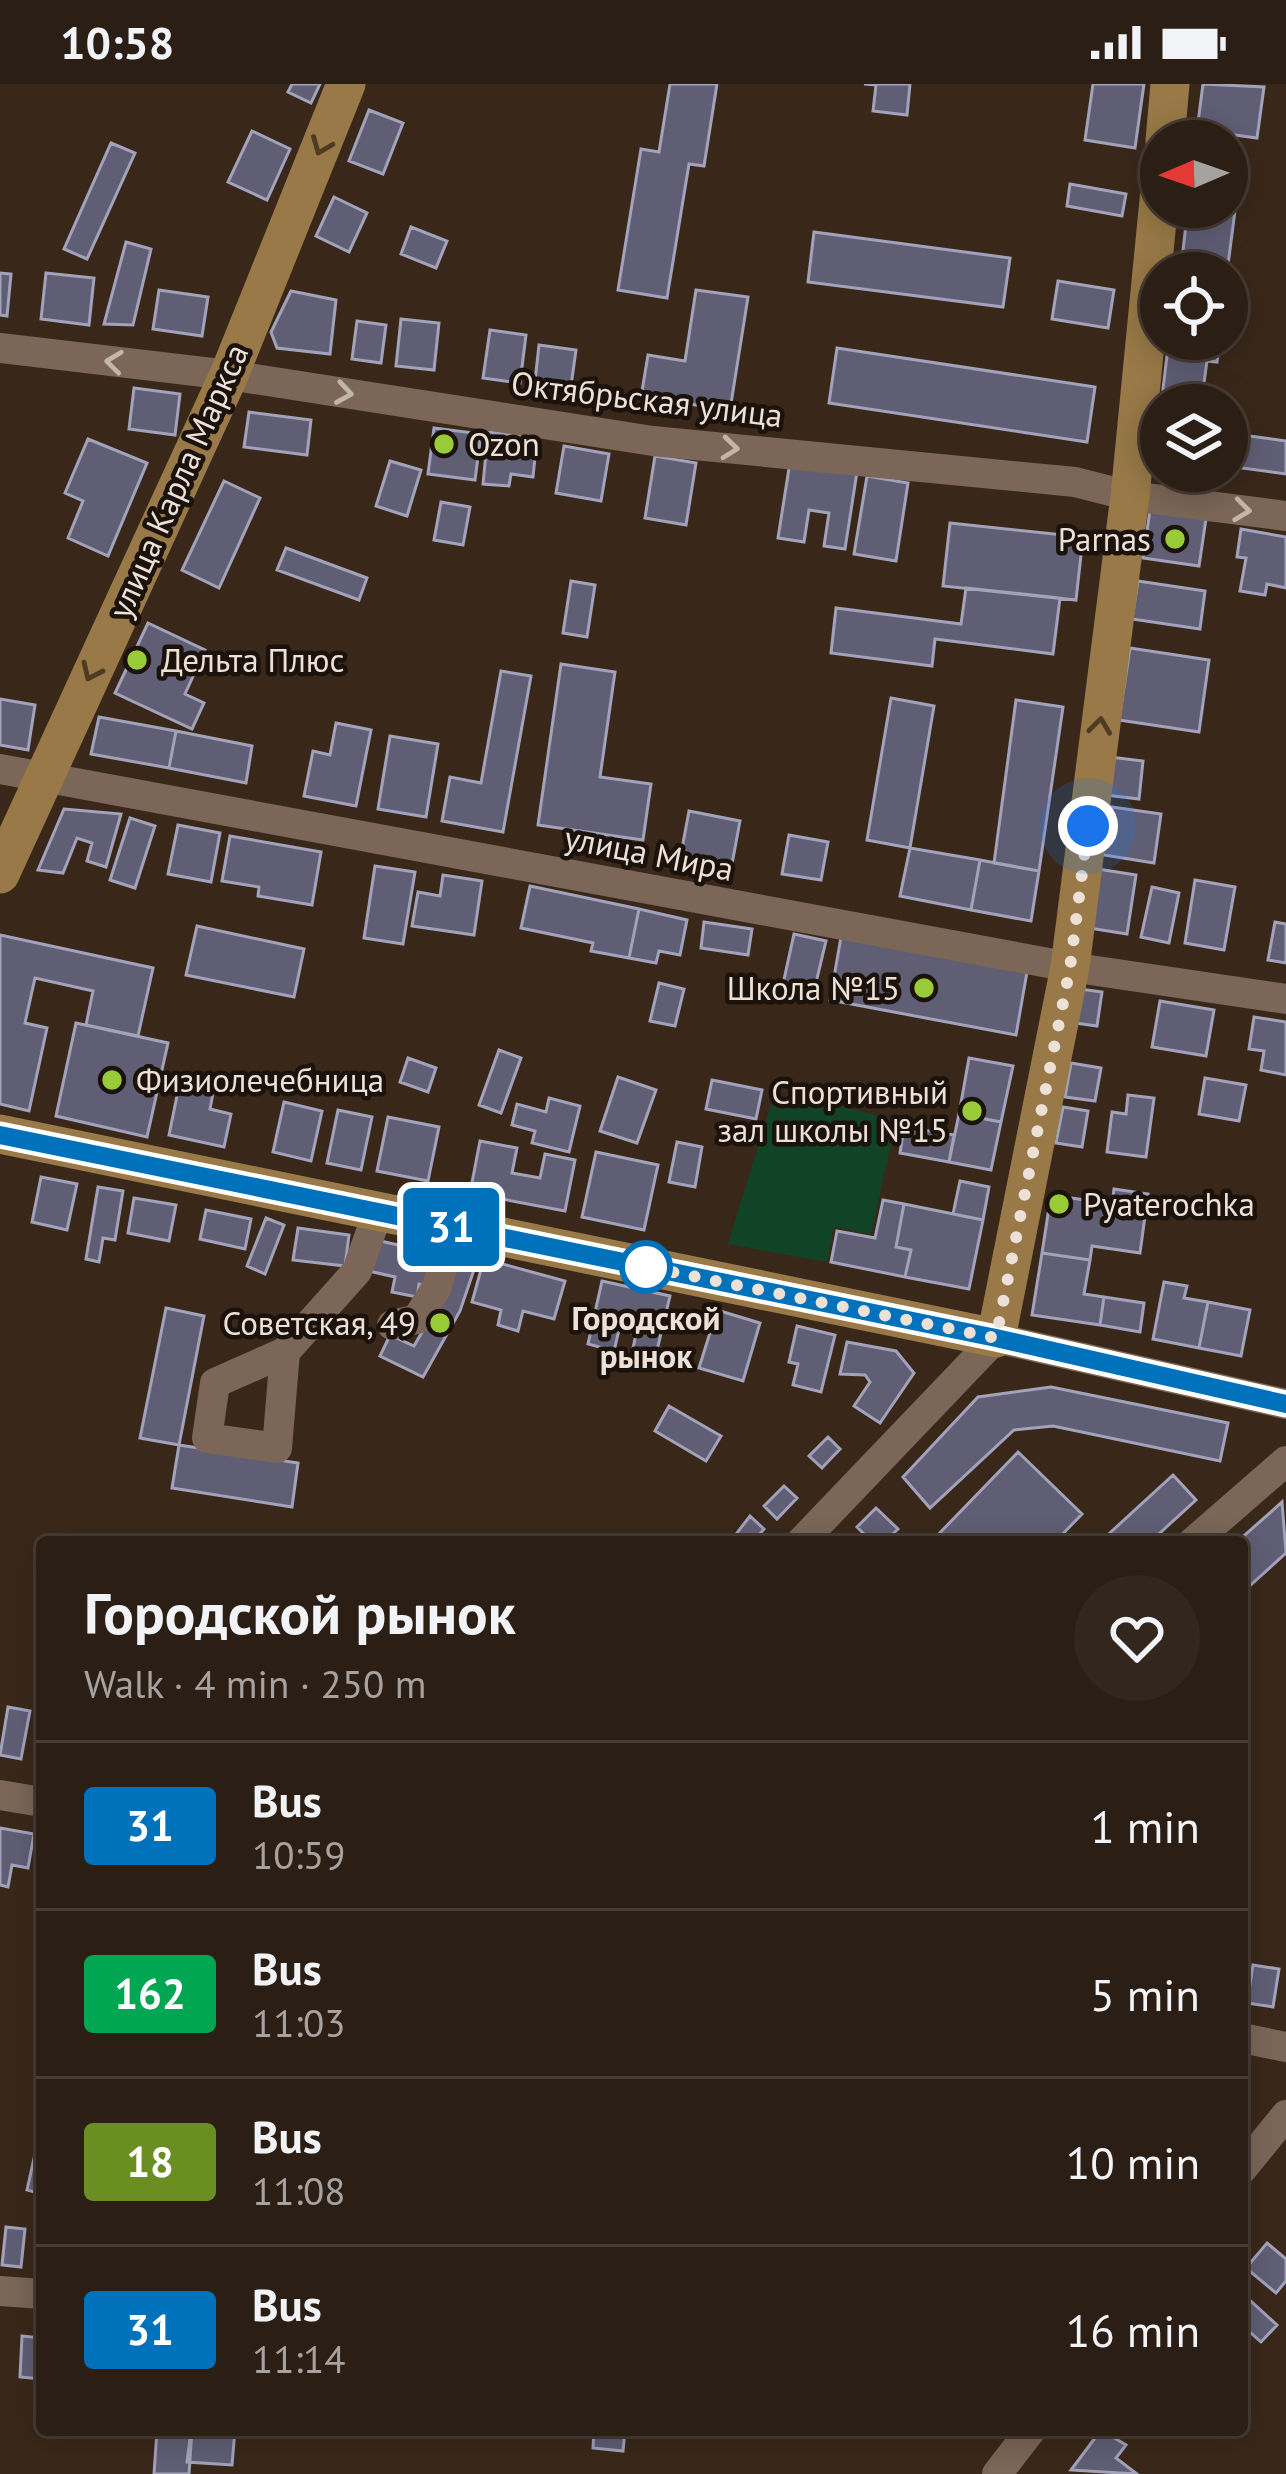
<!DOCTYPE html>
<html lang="en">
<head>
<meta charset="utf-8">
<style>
	body { margin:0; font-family:"PT Sans",sans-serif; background:#33271d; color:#f1f3f6; height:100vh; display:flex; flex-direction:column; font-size:45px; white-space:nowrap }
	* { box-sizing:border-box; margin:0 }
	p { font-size:39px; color:#a6a2a0 }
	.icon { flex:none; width:66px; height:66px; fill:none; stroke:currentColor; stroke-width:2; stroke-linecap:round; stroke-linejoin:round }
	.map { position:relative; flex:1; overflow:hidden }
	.panel { position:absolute; left:36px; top:1452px; width:1212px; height:900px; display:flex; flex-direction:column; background:#2b1e14; border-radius:12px; box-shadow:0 6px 30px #0003,0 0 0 3px #473c34 }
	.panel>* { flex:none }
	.badge { padding:0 24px; border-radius:9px; font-size:42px; line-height:78px }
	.needle { width:78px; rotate:268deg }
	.buttons { position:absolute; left:1140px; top:36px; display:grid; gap:24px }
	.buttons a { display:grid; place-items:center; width:108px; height:108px; border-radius:50%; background:#2b1e14; box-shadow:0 6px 30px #0003,0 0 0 3px #473c34; font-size:60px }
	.you { position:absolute; width:60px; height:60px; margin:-30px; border:9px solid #fff; border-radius:50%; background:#1a73e8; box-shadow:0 0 0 18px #1a73e833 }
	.map>.badge { position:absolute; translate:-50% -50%; box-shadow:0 0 0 6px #fff }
	.round { display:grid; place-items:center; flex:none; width:126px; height:126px; border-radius:63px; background:#33271d }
	.summary { display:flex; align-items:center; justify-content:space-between; height:204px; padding:0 48px }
	h1 { font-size:57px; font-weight:700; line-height:90px }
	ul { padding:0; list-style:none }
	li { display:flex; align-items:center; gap:36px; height:168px; padding:0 48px; border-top:3px solid #473c34 }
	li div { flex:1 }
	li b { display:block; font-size:45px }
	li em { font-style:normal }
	li .badge { min-width:132px; font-weight:700; text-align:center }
	.status { display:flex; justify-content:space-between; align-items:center; height:84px; padding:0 60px; background:#2b1e14; direction:ltr }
	.status svg { height:33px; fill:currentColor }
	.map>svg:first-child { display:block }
</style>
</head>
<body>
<div class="status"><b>10:58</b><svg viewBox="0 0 49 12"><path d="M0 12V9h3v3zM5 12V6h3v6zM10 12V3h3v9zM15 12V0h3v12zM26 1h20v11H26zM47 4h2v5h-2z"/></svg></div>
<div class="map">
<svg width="1286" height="2390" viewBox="0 0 1286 2390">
	<rect width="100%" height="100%" fill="#39281a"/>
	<path fill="#114326" d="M807,1012l89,25 -25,113 -37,-7 -7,35 -99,-18 45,-146 31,6z"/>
	<path fill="#5f5e75" stroke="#a2a2bb" stroke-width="3" d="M292,0h28l-9,19 -23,-11z
		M670,0h47l-13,82 -15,-2 -22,134 -49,-8 23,-141 18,3z
		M864,0h46l-3,31 -34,-4 3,-26z
		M1093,0h51l-9,64 -50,-8z
		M1203,0l61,3 -7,51 -60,-8z
		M369,26l34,13 -20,51 -34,-13z
		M252,47l38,18 -23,51 -39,-18z
		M111,59l24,10 -48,106 -23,-10z
		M1070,100l56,10 -4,22 -55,-10z
		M334,113l33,16 -18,39 -33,-16z
		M1227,118l9,1 -8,62 -46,-6 6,-52h39z
		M411,143l36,14 -11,27 -35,-14z
		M814,148l196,26 -7,49 -195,-25z
		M126,158l25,7 -18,76 -29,-1z
		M0,189l11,1 -4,42 -7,-1z
		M46,189l48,5 -5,47 -48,-6z
		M1058,197l56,9 -6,38 -56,-9z
		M159,206l49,7 -6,39 -49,-7z
		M696,206l52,7 -18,113 -89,-13 7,-42 37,6z
		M291,207l45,9 -6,54 -53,-6 -6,-16z
		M401,235l38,4 -5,47 -38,-4z
		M357,237l29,4 -5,38 -29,-4z
		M490,246l36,5 -6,48 -37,-5z
		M1169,255h51l-3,23 -10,-1 -6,44h-40v51l-6,-1z
		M539,261l37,5 -5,36 -36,-5z
		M837,264l258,39 -8,55 -258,-39z
		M134,304l46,6 -5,41 -46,-6z
		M249,328l62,8 -4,35 -63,-8z
		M434,344l47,6 -6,46 -47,-6z
		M488,348l49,5 -4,40 -22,-3 -2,12 -26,-2z
		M1227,349l59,8v33l-59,-8z
		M88,355l59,24 -39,93 -40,-18 15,-37 -18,-8z
		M564,362l45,8 -8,47 -45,-8z
		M655,372l41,7 -10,62 -41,-7z
		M390,377l31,9 -14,46 -31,-10z
		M790,378l67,10 -12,77 -21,-3 5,-33 -20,-3 -5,32 -26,-4z
		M867,392l41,7 -12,78 -42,-7z
		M224,397l36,17 -41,90 -37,-18z
		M441,418l29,5 -7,38 -29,-5z
		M1150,426l56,9 -7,47 -56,-8z
		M950,439l133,14 -7,63 -133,-14z
		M1241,445l45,8v51l-19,-4 -2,11 -25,-4 6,-33 -9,-1z
		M286,464l81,30 -8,22 -82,-30z
		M571,497l24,4 -8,52 -24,-4z
		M1138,497l67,10 -5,38 -68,-10z
		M966,504l94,10 -7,56 -118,-15 -3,27 -101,-13 5,-45 125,16z
		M148,539l57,27 -20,44 19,9 -12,26 -77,-36z
		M1130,564l79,12 -10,72 -80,-12z
		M561,580l54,8 -15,105 51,7 -8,56 -105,-15z
		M501,587l30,5 -28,156 -61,-11 8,-44 31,6z
		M891,614l43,8 -24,142 -43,-8z
		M0,615l35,6 -7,45 -28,-5z
		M1016,616l47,7 -24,164 -45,-8z
		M99,633l77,14 -7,37 -78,-14z
		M336,639l35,7 -15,76 -52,-10 9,-45 17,4z
		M176,647l76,15 -6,37 -77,-15z
		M390,652l48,8 -12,73 -48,-8z
		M1110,673l33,4 -4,38 -34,-4z
		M1105,722l56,8 -7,49 -56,-9z
		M64,725l57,5 -15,53 -19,-6 5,-18 -15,-5 -14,35 -25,-3z
		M689,727l51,10 -8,43 -51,-10z
		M130,734l25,8 -20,62 -25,-8z
		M178,741l42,8 -9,49 -43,-8z
		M789,751l39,7 -7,38 -39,-6z
		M230,752l91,16 -9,53 -54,-9 1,-9 -37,-6z
		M910,764l70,12 -9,50 -71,-14z
		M980,776l59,11 -8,50 -60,-11z
		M375,782l40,6 -12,72 -39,-6z
		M1098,785l38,6 -9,59 -38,-6z
		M443,791l39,6 -8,54 -62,-9 6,-34 22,4z
		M1195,796l40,7 -11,63 -39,-7z
		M530,802l109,23 -10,49 -38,-7 2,-8 -72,-15z
		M1152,803l27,6 -10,50 -28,-6z
		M639,825l48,11 -7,35 -21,-4 -3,12 -27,-5z
		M704,838l48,7 -4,26 -47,-7z
		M1275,838l11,2v39l-18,-3z
		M197,842l107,23 -10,48 -108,-22z
		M794,850l32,7 -12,50 -31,-7z
		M0,851l153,33 -15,68 -52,-11 7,-34 -58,-13 -10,45 22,5 -18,83 -29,-7z
		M841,853l186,35 -11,63 -186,-35z
		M659,899l25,6 -9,37 -25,-5z
		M1080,905l22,3 -5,34 -22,-3z
		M1160,917l54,9 -8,46 -54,-9z
		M1254,933l32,5v53l-25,-5 3,-19 -15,-2z
		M76,939l92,20 -21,94 -91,-21z
		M499,966l22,8 -20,55 -22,-8z
		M408,974l28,10 -8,24 -28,-10z
		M969,974l44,8 -12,56 -42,-8z
		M1071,979l30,5 -6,33 -30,-4z
		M618,993l38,13 -19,53 -37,-12z
		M1205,994l41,7 -7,36 -40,-7z
		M712,996l50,10 -6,29 -50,-10z
		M179,1002l34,7 -3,16 21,5 -7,33 -55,-12z
		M1128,1011l26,3 -8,59 -39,-5 5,-40 14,2z
		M549,1014l31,8 -11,46 -37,-9 3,-12 -23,-6 5,-21 29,8z
		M284,1018l38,9 -11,50 -38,-9z
		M1063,1023l25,4 -6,36 -26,-4z
		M338,1026l34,7 -11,53 -34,-7z
		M959,1030l42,8 -10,48 -42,-8z
		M388,1033l51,10 -11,54 -51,-10z
		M904,1043l50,8 -5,27 -49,-9z
		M480,1057l37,7 -5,25 28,5 5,-24 30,6 -10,51 -95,-18z
		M677,1058l25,5 -7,40 -26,-5z
		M596,1068l62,13 -14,65 -62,-13z
		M41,1093l36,7 -10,46 -35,-8z
		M960,1097l29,6 -6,33 -30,-6z
		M98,1103l25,4 -8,49 -12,-2 -4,24 -13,-3z
		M1114,1105l34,5 -8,59 -48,-7 -2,14 -48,-7 9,-58 61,9z
		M134,1114l42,7 -7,36 -41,-8z
		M883,1116l21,4 -8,43 15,3 -6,27 -74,-15 6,-31 38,7z
		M904,1120l79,16 -14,69 -64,-12 6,-27 -15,-3z
		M206,1126l45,9 -6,30 -45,-10z
		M266,1134l18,7 -19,49 -18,-8z
		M298,1144l51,7 -4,31 -52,-6z
		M376,1156l58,13 -7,33 -8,-2 -2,13 -25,-5 3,-15 -26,-6z
		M1042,1169l48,7 -6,34 20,3 -4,28 -68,-10z
		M457,1171l19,9 -16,47 -37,66 -43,-21 10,-21 24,11 27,-47z
		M484,1175l81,22 -11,38 -31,-8 -5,20 -20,-6 3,-15 -29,-8z
		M602,1197l68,15 -17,71 -23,-5 6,-28 -17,-4 -5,21 -26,-7z
		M1164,1198l23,4 -3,12 24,4 -9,46 -46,-9z
		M1104,1213l40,6 -4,29 -40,-7z
		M1208,1218l42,8 -9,46 -42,-8z
		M166,1224l38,8 -25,129 -39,-7z
		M717,1226l43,13 -17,58 -44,-13z
		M797,1242l38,9 -14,57 -28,-7 5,-21 -9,-2z
		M847,1258l49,9 18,22 -34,50 -26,-17 16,-24 -5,-7 -25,-1z
		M1051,1303l177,36 -8,38 -167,-35 -39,4 -84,78 -27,-31 75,-80z
		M669,1322l52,30 -15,25 -51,-30z
		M828,1353l12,12 -18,19 -13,-12z
		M179,1361l119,18 -6,44 -120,-19z
		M1018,1368l64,62 -27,28h-124z
		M1173,1391l23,25 -46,42h-50z
		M784,1402l13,12 -20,21 -13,-13z
		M1282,1418l4,51 -42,38 -2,-49h-5z
		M876,1424l22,21 -14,13h-12l-15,-15z
		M750,1432l14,13 -11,13h-23z
		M8,1623l22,4 -9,48 -21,-4z
		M0,1744l34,6 -6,34 -16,-3 -4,22 -8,-2z
		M1253,1881l26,4 -6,38 -26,-4z
		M35,2070l7,2v38l-15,-4z
		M6,2143l19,2 -4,38 -19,-2z
		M1267,2159l19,16v22l-10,12 -30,-25z
		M1242,2209l35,32 -16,17 -19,-17z
		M22,2252l20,2v41l-22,-2z
		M157,2346h35l-3,44h-35z
		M191,2346h44l-3,35 -45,-3z
		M594,2346h31l-2,21 -30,-3z
		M1101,2346l25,15 -10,13 21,16 -66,-4z"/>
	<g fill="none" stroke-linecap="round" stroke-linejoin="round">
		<path stroke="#7b6657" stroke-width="30" d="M0,264l229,27 424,66 422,41 55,14 156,20
			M0,685l1070,198 216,32
			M392,1241l25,-6 20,-32 16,-60
			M285,1268l-8,96 -70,-10 8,-55 70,-31 72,-81 21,-59
			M801,1458l195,-204 290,66
			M1193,1458l93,-81
			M0,1711l42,7
			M1242,1954l44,9
			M1242,2085l44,-54
			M0,2207l42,3
			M997,2390l34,-44"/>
		<path stroke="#987947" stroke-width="39" d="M1165,57l5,-57
			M0,790l229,-499 117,-291
			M0,1050l996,204 74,-371 60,-471 31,-316"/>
	</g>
	<defs><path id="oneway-chevron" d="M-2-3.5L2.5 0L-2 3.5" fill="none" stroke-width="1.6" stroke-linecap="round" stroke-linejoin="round" transform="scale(3)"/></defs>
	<g stroke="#4d3b24">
		<use href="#oneway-chevron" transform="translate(321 62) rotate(112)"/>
		<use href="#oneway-chevron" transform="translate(91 588) rotate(115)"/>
		<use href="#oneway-chevron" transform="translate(1100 642) rotate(-83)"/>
	</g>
	<g stroke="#c4b5aa">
		<use href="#oneway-chevron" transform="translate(114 278) rotate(-173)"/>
		<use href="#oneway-chevron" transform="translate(344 309) rotate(9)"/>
		<use href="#oneway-chevron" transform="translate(730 364) rotate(6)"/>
		<use href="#oneway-chevron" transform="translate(1242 426) rotate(7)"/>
	</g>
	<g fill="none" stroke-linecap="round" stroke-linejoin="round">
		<defs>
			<path id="line" d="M0,1051l996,203 290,66"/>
		</defs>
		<use href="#line" stroke="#fff" stroke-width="27"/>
		<use href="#line" stroke="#0072bc" stroke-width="18"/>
		<path stroke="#ece0d7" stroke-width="12" stroke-dasharray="0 21.6" d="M646,1183l-18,-4 368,75 74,-370 18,-142"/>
	</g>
	<g fill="#98cb37" stroke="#1b120c" stroke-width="4.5">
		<circle cx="444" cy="360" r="12"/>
		<circle cx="1175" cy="455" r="12"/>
		<circle cx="137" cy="576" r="12"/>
		<circle cx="924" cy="904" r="12"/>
		<circle cx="112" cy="996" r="12"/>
		<circle cx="972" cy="1027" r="12"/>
		<circle cx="1059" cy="1120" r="12"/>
		<circle cx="440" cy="1239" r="12"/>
	</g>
	<circle fill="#fff" stroke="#0072bc" stroke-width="6" cx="646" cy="1183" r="24"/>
	<g text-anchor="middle" stroke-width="9" stroke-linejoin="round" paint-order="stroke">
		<g font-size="33" fill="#ece0d7" stroke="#1b120c">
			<text transform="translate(647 315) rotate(7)" y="12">Октябрьская улица</text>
			<text transform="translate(178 397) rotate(-66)" y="12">улица Карла Маркса</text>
			<text transform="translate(649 769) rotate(11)" y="12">улица Мира</text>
		</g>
		<g font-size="33" fill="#ece0d7" stroke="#1b120c" text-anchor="start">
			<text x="468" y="372">Ozon</text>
			<text x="1151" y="467" text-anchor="end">Parnas</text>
			<text x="161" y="588">Дельта Плюс</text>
			<text x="900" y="916" text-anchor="end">Школа №15</text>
			<text x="136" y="1008">Физиолечебница</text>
			<text x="948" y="1020" text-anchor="end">Спортивный<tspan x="948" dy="38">зал школы №15</tspan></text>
			<text x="1083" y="1132">Pyaterochka</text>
			<text x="416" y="1251" text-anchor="end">Советская, 49</text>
		</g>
		<g font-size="33" font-weight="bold" fill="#ece0d7" stroke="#1b120c">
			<text x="646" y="1246">Городской<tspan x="646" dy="38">рынок</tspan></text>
		</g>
	</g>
</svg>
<div class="buttons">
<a><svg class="needle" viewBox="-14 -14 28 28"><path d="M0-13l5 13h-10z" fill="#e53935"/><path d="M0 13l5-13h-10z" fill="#a6a2a0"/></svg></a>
<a><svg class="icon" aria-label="locate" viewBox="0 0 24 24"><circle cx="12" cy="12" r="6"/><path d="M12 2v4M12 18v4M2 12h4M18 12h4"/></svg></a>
<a><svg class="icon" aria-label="layers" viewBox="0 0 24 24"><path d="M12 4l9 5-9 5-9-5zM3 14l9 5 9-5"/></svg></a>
</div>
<div class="you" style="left:1088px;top:742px"></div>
<b class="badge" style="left:451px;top:1143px;background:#0072bc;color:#fff">31</b>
<section class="panel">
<div class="summary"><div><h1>Городской рынок</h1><p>Walk · 4 min · 250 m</p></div><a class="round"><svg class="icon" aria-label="heart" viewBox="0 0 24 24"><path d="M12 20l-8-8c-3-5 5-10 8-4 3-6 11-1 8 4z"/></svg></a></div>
<ul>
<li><span class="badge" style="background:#0072bc;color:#fff">31</span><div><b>Bus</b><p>10:59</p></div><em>1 min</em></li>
<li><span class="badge" style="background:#00a651;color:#fff">162</span><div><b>Bus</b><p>11:03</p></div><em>5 min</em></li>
<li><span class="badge" style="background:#6b8e23;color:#fff">18</span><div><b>Bus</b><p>11:08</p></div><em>10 min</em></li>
<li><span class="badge" style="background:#0072bc;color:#fff">31</span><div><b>Bus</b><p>11:14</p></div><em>16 min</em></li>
</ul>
</section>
</div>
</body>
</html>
